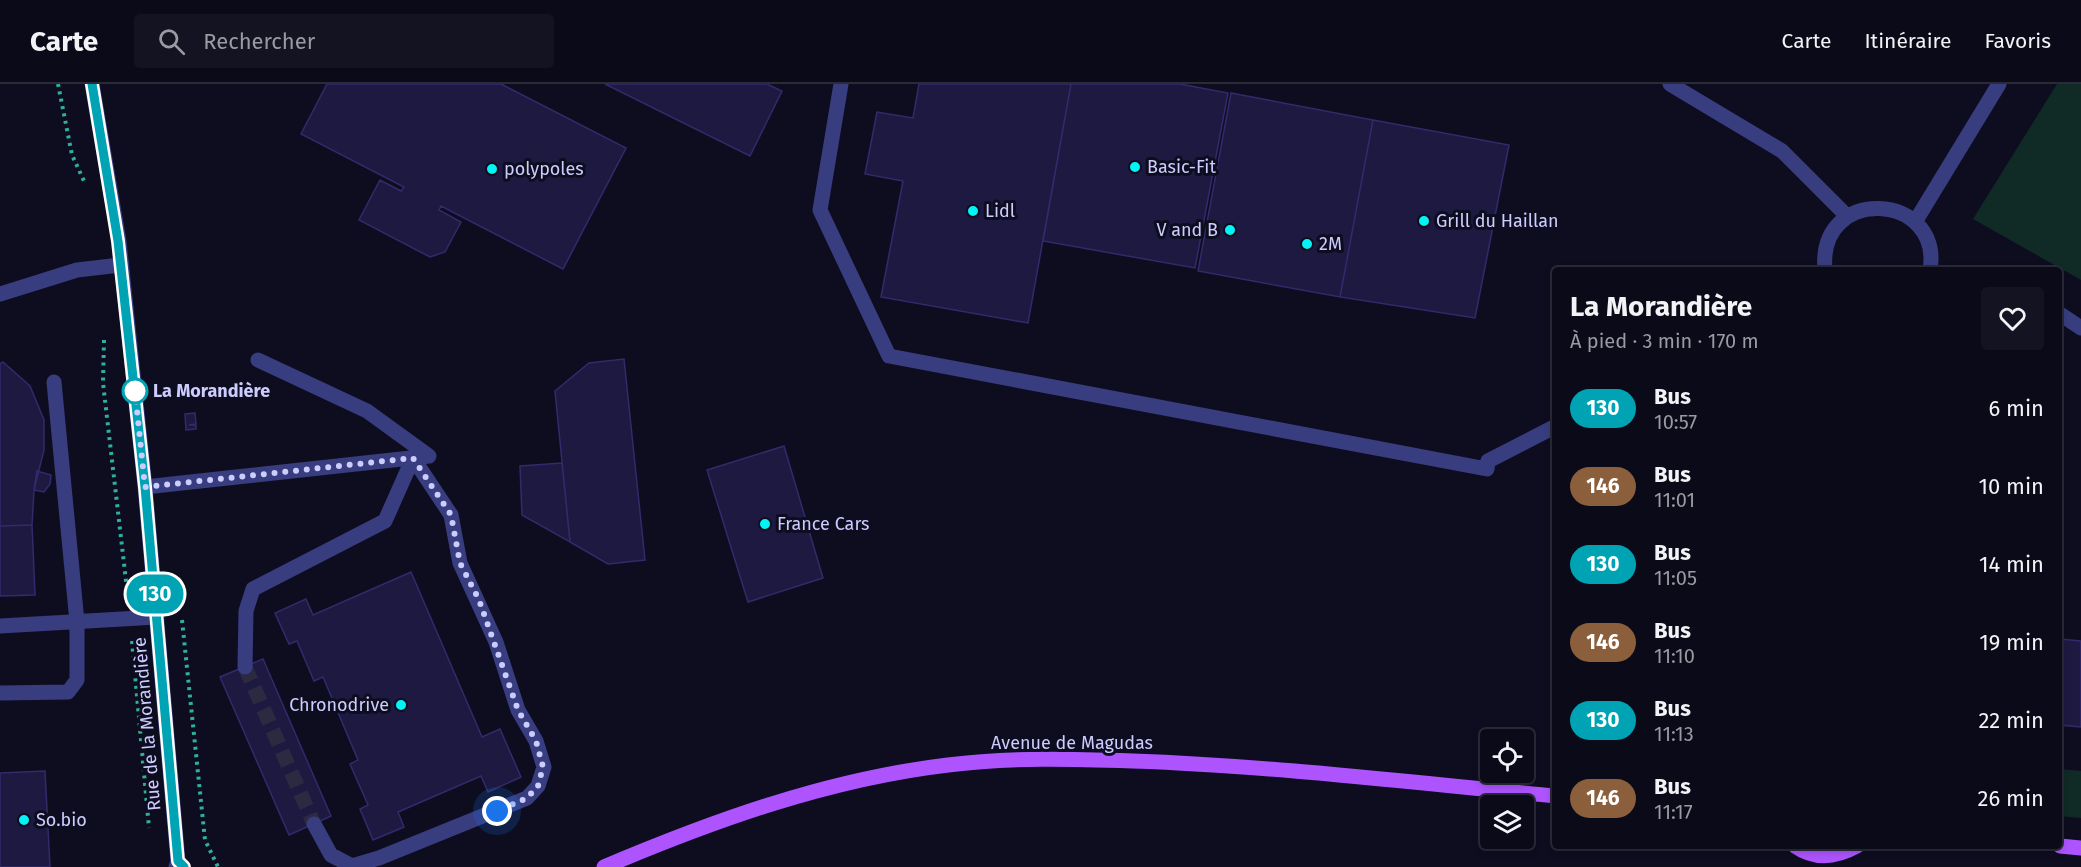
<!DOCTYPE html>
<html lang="fr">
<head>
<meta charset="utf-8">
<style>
	body { margin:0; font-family:"Fira Sans",sans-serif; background:#131321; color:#f1f3f6; height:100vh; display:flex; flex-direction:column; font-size:22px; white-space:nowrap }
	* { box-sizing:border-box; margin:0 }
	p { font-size:20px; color:#999aa2 }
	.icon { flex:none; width:33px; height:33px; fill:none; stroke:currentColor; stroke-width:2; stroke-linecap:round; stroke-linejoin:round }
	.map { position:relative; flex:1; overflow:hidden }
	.drawer { position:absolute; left:1552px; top:183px; width:510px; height:582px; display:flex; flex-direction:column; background:#0a0a18; border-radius:6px; box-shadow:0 3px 9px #0003,0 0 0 2px #2a2b37 }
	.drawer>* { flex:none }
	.badge { padding:0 12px; border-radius:20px; font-size:21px; line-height:39px }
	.tools { position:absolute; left:1480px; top:645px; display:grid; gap:12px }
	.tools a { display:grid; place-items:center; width:54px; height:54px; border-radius:6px; background:#0a0a18; box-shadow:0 3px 9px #0003,0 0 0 2px #2a2b37; font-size:30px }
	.you { position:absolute; width:30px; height:30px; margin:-15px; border:4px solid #fff; border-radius:50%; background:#1a73e8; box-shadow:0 0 0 9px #1a73e833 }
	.map>.badge { position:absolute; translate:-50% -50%; box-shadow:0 0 0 3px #fff }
	.round { display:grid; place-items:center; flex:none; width:63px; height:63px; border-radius:6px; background:#131321 }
	.headline { display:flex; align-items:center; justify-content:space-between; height:102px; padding:0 18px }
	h1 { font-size:28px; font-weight:700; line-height:45px }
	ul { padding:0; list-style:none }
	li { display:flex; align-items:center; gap:18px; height:78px; padding:0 18px }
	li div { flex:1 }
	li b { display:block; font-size:22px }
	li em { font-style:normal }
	li .badge { min-width:66px; font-weight:700; text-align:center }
	header { display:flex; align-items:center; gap:36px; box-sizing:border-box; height:84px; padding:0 30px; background:#0a0a18; border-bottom:2px solid #2a2b37 }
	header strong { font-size:28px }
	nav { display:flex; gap:33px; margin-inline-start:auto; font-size:21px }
	.search { width:420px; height:54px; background:#131321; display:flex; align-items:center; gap:15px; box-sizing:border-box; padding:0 21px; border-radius:6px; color:#999aa2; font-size:22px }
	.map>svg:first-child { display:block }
</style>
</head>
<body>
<header>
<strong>Carte</strong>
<div class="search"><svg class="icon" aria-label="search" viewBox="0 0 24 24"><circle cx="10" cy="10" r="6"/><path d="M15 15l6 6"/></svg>Rechercher</div>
<nav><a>Carte</a><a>Itinéraire</a><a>Favoris</a></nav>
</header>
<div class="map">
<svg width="2081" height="783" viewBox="0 0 2081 783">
	<rect width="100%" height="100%" fill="#0e0d20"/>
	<path fill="#102a26" d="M2057,0h24v196l-108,-61z
		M2060,685l21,2v47l-21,-2z"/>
	<path fill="#1d1941" stroke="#312b6c" stroke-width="1.5" d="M327,0h174l125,64 -63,121 -122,-63 -2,4 22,12 -16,30 -15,5 -71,-37 21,-40 21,11 3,-4 -103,-53z
		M605,0h162l15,7 -32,65z
		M919,0h152l-43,239 -147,-26 22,-116 -38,-7 12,-62 36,6z
		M1071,0h109l48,9 -33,175 -152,-27z
		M1231,9l142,27 -33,177 -142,-26z
		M1373,36l136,25 -34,173 -135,-21z
		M624,275l21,201 -37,4 -38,-22 -15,-151 34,-28z
		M3,278l27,24 14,34v30l-10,40 -2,35 -32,1v-162z
		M195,329l1,11 -7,1h7v4l-10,1 -1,-16z
		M784,362l39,132 -75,24 -41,-132z
		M562,379l8,79 -48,-27 -2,-49z
		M37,387l14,4 -1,9 -6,8 -10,-2z
		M32,441l3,70 -35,1v-70z
		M411,488l71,165 18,-8 21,48 -33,15 -7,-16 -83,36 6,15 -31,13 -13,-31 8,-4 -18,-41 8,-4 -35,-83 -9,4 -17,-40 -8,3 -14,-31 31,-14 7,16z
		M2060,555l21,2v86l-21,-2z
		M263,575l68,157 -42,19 -69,-158z
		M45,687l5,96h-50v-94z"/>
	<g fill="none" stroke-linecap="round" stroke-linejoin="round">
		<path stroke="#2b2a41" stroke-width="15" stroke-dasharray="15 8" stroke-linecap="butt" d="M245,583l69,157"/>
		<path stroke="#2eb09b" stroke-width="4" stroke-dasharray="3 4.5" stroke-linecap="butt" d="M58,0l14,71 12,26
			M104,256l-1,43 25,215
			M182,536l23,220 13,27
			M132,557l17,187"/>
		<path stroke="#383d7f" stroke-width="15" d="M92,0l27,157 26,246 33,374 -2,6
			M841,0l-21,126 69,146 598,113 1,-8 68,-35
			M1670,0l112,67 65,65
			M1915,138l84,-138
			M1825,186c-8,-86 118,-78 105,0
			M0,210l77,-24 43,-5
			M2060,230l21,14
			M258,276l109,51 62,45
			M145,403l284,-31
			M0,542l157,-9
			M245,583l1,-56 7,-22 132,-68 28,-63
			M0,609l68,-1 9,-12v-58l-23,-240
			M314,740l17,31 21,11 27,-8 148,-60 11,-12 6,-19 -8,-26 -18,-31 -22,-68 -36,-79 -9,-48 -38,-57"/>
		<path stroke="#ad54fe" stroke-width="15" d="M1795,762c20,14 42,11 62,0
			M2060,762l21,2
			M604,783c111,-47 225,-88 344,-102 62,-8 124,-6 185,-4 141,5 282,22 423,35"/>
	</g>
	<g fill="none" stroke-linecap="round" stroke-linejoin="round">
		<defs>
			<path id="line" d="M92,0l26,157 27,246 33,374 6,6"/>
		</defs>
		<use href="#line" stroke="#fff" stroke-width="14"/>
		<use href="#line" stroke="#00a3b4" stroke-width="9"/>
		<path stroke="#cdccff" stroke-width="6" stroke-dasharray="0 10.8" d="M135,307l10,96 268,-29 38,57 9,48 19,37 39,110 18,31 7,26 -5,19 -11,12 -30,13"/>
	</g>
	<g fill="#02f5f4" stroke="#0e0d20" stroke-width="2">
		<circle cx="1135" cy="83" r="6"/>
		<circle cx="492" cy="85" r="6"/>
		<circle cx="973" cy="127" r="6"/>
		<circle cx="1424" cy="137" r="6"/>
		<circle cx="1230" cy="146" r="6"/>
		<circle cx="1307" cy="160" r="6"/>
		<circle cx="765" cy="440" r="6"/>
		<circle cx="401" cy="621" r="6"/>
		<circle cx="24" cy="736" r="6"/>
	</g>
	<circle fill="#fff" stroke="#00a3b4" stroke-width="3" cx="135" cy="307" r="12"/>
	<g text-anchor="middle" stroke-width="6" stroke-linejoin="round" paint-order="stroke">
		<g font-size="18" fill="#cdccff" stroke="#0e0d20" text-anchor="start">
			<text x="1147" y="89">Basic-Fit</text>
			<text x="504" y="91">polypoles</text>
			<text x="985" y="133">Lidl</text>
			<text x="1436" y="143">Grill du Haillan</text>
			<text x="1218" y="152" text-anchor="end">V and B</text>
			<text x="1319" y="166">2M</text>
			<text x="777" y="446">France Cars</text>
			<text x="389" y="627" text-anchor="end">Chronodrive</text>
			<text x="36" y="742">So.bio</text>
		</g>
		<g font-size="18" font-weight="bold" fill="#cdccff" stroke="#0e0d20" text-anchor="start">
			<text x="153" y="313">La Morandière</text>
		</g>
		<g font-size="18" fill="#cdccff" stroke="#0e0d20">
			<text transform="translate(147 640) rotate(-95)" y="6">Rue de la Morandière</text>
			<text x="1072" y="665">Avenue de Magudas</text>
		</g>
	</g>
</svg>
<div class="tools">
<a><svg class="icon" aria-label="locate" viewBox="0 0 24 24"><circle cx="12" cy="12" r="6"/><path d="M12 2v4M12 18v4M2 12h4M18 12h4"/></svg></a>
<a><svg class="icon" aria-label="layers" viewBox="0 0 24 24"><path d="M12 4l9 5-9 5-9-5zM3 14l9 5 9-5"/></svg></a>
</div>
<div class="you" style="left:497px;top:727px"></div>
<b class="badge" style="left:155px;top:510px;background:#00a3b4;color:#fff">130</b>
<section class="drawer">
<div class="headline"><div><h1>La Morandière</h1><p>À pied · 3 min · 170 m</p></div><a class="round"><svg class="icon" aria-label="heart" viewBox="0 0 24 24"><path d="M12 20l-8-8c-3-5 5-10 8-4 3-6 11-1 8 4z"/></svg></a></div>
<ul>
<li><span class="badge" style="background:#00a3b4;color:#fff">130</span><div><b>Bus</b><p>10:57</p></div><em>6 min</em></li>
<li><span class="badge" style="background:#8b5e3c;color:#fff">146</span><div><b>Bus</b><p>11:01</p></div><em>10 min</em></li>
<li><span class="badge" style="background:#00a3b4;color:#fff">130</span><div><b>Bus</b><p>11:05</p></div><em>14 min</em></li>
<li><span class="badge" style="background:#8b5e3c;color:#fff">146</span><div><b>Bus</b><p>11:10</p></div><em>19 min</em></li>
<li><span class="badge" style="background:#00a3b4;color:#fff">130</span><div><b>Bus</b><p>11:13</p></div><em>22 min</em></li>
<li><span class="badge" style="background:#8b5e3c;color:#fff">146</span><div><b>Bus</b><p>11:17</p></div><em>26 min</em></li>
</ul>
</section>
</div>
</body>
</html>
